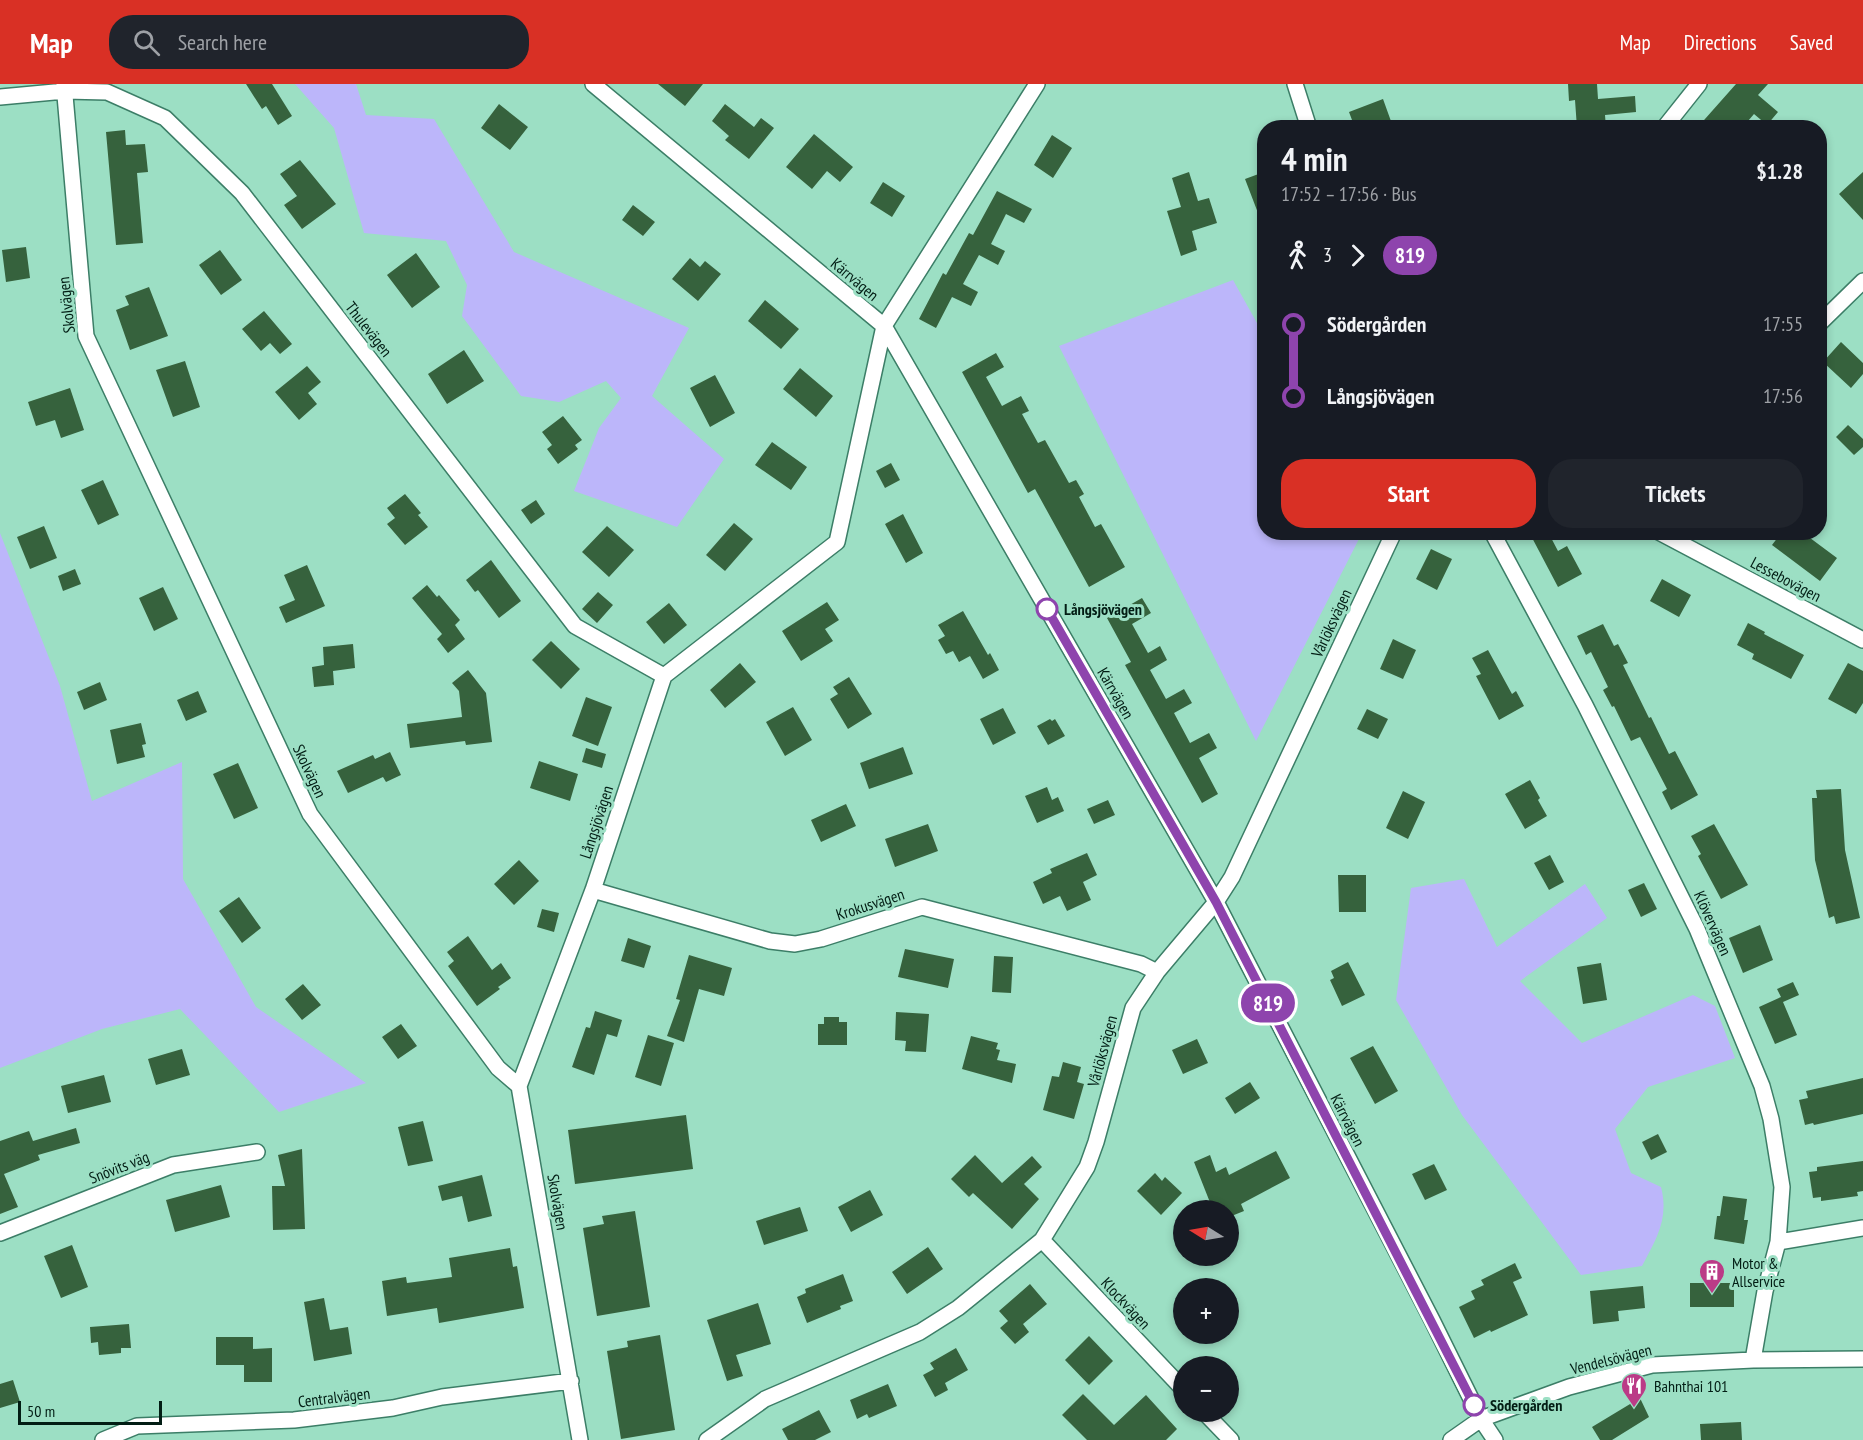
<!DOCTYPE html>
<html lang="en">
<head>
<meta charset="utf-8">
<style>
	body { margin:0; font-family:"PT Sans Narrow",sans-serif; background:#20242c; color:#f1f3f6; height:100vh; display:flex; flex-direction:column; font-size:22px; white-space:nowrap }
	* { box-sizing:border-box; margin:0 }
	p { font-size:20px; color:#9ea1a6 }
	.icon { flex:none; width:33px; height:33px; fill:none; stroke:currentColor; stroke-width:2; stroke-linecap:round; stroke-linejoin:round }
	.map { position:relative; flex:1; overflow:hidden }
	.sheet { position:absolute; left:1257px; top:36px; width:570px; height:420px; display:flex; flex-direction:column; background:#171b24; border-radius:24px; box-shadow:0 3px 9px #0003 }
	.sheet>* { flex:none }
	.badge { padding:0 12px; border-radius:20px; font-size:21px; line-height:39px }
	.needle { width:39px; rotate:281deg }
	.controls { position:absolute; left:1173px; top:1116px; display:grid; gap:12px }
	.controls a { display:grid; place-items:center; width:66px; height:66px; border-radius:50%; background:#171b24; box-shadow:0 3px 9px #0003; font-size:30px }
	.scale { position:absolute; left:18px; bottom:15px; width:144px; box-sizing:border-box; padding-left:6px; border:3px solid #021d14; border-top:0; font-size:16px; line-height:21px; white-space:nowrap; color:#021d14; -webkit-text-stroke:4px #9cdfc4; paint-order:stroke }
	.map>.badge { position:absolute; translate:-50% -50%; box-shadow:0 0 0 3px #fff }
	.legs { display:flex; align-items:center; gap:9px; height:66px; padding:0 24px; font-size:20px }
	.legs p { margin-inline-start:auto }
	.overview { display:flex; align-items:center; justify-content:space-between; height:102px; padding:0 24px }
	h1 { font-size:33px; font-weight:800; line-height:45px }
	.primary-button { display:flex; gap:12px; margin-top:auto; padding:12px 24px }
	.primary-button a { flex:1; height:69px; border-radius:24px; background:#d93025; color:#fff; font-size:24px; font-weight:800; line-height:69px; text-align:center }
	.primary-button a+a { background:#20242c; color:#f1f3f6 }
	ul { padding:0 24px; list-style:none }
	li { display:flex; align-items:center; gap:21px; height:72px; font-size:22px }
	li i { display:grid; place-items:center; width:9px; height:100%; margin:0 8px; background:currentColor }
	li i::after { content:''; width:15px; height:15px; margin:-8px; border:4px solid; border-radius:50%; background:#171b24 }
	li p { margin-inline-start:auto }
	li:first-child i { background:linear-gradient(#0000 50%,currentColor 0) }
	li:last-child i { background:linear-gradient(currentColor 50%,#0000 0) }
	header { display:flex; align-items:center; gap:36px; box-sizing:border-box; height:84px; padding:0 30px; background:#d93025; color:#fff }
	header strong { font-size:28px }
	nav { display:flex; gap:33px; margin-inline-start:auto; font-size:21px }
	.search { width:420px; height:54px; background:#20242c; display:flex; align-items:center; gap:15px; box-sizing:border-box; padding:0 21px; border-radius:24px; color:#9ea1a6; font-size:22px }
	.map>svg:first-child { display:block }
</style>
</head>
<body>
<header>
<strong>Map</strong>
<div class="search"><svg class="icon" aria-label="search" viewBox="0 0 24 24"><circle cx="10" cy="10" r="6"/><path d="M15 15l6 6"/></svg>Search here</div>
<nav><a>Map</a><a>Directions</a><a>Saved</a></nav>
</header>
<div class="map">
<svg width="1863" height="1356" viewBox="0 0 1863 1356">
	<rect width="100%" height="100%" fill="#9cdfc4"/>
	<path fill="#bcb6fa" d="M295,0h61l10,31 68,4 80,133 175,76 -37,68 72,63 -47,68 -103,-36 25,-63 22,-30 -15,-17 -47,21 -38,-6 -59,-80 5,-31 -21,-44 -82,-8 -30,-105z
		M1233,196l29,52 2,-1v201l98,1 -106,208 -197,-395z
		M0,449l60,153 32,115 90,-39 1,117 73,128 110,76 -87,29 -99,-103 -78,20 -102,39z
		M1464,795l33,68 88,-63 22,34 -87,63 62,62 111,-48 22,11 20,52 -87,29 -33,42 16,44 30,14c8,31 -4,51 -19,79l-61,9 -119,-160 -66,-115 15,-112z"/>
	<path fill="#36623d" d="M246,0h26l20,32 -14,9 -12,-19 -4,3z
		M658,0h45l-18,22z
		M1568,0h29l1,15 37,-3 1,16 -31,3 1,13h-29l-2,-28 -6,1z
		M1736,0h32l-10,11 20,17 -11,13 -13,-11 -12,14h-45z
		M1383,15l9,25 -10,4h-27l-6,-16z
		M499,20l29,23 -18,23 -29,-22z
		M725,20l29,23 7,-9 13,10 -25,31 -24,-19 4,-4 -17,-15z
		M125,46l1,15 19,-1 3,28 -11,1 6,70 -27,2 -10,-113z
		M814,50l39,33 -13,15 -13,-11 -15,18 -26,-22z
		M1052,51l20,13 -19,30 -19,-13z
		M300,76l36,44 -34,25 -18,-24 13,-9 -17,-22z
		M1189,88l9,29 11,-3 8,25 -25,8 5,19 -16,6 -14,-45 14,-4 -9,-29z
		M1264,88v54h-1l-18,-47z
		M1863,88v48l-24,-26z
		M883,98l22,14 -13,21 -22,-14z
		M997,107l35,18 -8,14 -18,-9 -15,30 14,7 -7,14 -19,-10 -16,29 15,8 -7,14 -19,-9 -16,31 -17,-9 24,-46 3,2 23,-42 4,2z
		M633,121l22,17 -12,14 -21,-16z
		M26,163l4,31 -24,4 -4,-32z
		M220,166l22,30 -21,15 -22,-30z
		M416,169l24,34 -28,21 -25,-33z
		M690,174l10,9 5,-6 16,13 -23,27 -26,-22z
		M149,203l19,49 -38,14 -14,-40 13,-5 -4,-9z
		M765,216l34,29 -18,20 -33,-28z
		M264,227l28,33 -12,10 -10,-11 -9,8 -19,-22z
		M1841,258l22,21v11l-12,14 -28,-26z
		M464,266l20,31 -37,23 -19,-30z
		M996,269l8,14 -18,10 16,29 19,-10 8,15 -7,3 16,29 7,-3 24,43 7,-3 8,14 -5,3 16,30 6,-3 24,43 -36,20 -54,-98 -7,4 -66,-121z
		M185,277l15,46 -27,10 -17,-47z
		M307,282l14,16 -13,11 9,11 -18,16 -24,-28z
		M800,284l33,28 -17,21 -33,-28z
		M715,291l20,38 -25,14 -20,-39z
		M70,304l14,42 -23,8 -6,-18 -19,6 -8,-24z
		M563,332l19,24 -7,5 3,4 -20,15 -11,-15 5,-4 -10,-13z
		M1848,341l15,14v8l-9,8 -18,-18z
		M772,358l35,25 -16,23 -36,-25z
		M891,379l9,17 -15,8 -9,-17z
		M103,396l16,35 -21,10 -17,-35z
		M405,410l16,19 -3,2 10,12 -23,18 -18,-21 8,-6 -8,-10z
		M536,416l9,14 -14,10 -10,-14z
		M903,430l20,39 -17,10 -21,-39z
		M734,439l19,16 -28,32 -19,-16z
		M44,442l13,32 -27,11 -13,-32z
		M607,442l27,24 -25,27 -27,-25z
		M1529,448h19l10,19 9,-5 15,28 -24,13z
		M1782,448h20l35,26 -17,23 -48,-36z
		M1431,465l21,10 -15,31 -21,-11z
		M491,476l30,41 -22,17 -21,-28 -3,2 -9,-12z
		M307,481l18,41 -39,17 -7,-16 16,-7 -11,-25z
		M75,485l6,15 -18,7 -5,-15z
		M1662,495l29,16 -12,22 -29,-16z
		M427,501l10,12 2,-2 21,25 -5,5 10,14 -17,14 -11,-14 5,-5 -30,-36z
		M163,503l15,32 -24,12 -15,-33z
		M598,508l15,13 -16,18 -15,-14z
		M1142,514l9,15 -19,11 16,29 12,-7 7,14 -17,10 16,29 18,-10 8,14 -18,10 16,30 19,-10 8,15 -18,10 19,36 -16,9 -77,-138 6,-3 -24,-44z
		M827,518l12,18 -14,9 8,12 -32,20 -19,-30z
		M669,519l18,22 -23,19 -18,-22z
		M963,527l25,44 2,-2 9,17 -16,9 -13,-23 -11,6 -6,-11 -7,3 -8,-14 7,-4 -7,-11z
		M1748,539l17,9 -1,2 40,21 -13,24 -39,-20 2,-5 -17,-9z
		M1603,540l11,22 4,-2 10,19 -5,2 26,53 2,-1 18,37 6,-3 23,44 -27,15 -9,-18 5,-3 -27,-52 -9,4 -17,-35 -2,1 -9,-17 5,-3 -17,-35 -5,3 -9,-19z
		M1393,555l23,11 -13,29 -23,-10z
		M551,557l29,28 -19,20 -29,-29z
		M353,560l2,24 -22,3 1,14 -20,2 -2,-20 12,-2 -1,-18z
		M1488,566l24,44 4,-3 8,15 -25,14 -23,-44 5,-2 -9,-16z
		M740,579l16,19 -31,26 -15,-18z
		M1848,579l15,8v32l-7,11 -28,-15z
		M468,586l18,23 6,49 -26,3 -1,-4 -55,7 -3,-24 55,-7 -3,-26 -7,-8z
		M849,593l23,37 -24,15 -18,-30 8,-5 -5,-7z
		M100,598l7,18 -23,10 -7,-18z
		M198,607l9,21 -21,9 -9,-21z
		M586,613l26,10 -14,39 -26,-10z
		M793,623l19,33 -27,16 -19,-34z
		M1003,624l13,25 -23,12 -13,-26z
		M1367,625l21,10 -10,20 -21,-10z
		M1050,635l2,2 3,-2 10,17 -17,9 -11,-19z
		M141,639l5,21 -4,1 3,12 -28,7 -7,-34z
		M903,663l10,27 -44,15 -9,-26z
		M586,664l20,6 -4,14 -20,-6z
		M390,668l11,23 -15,7 -3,-5 -35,16 -11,-22 36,-16 2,4z
		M539,677l39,13 -8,27 -40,-13z
		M238,679l20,45 -24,11 -21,-45z
		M1530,696l10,18 -2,2 9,16 -22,13 -20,-35z
		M1047,703l5,13 6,-3 6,14 -27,12 -12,-27z
		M1841,705l4,61 15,68 -24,6 -2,-8 -5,2 -14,-58 -3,-62h5l-1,-8z
		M1403,707l22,11 -17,37 -22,-11z
		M1108,716l7,15 -21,9 -7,-15z
		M846,720l10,22 -35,16 -10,-22z
		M928,740l10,27 -43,16 -10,-28z
		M1714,740l34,61 -27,14 -23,-43 3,-2 -10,-18z
		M1087,769l10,22 -14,7 8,18 -24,11 -7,-15 -17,8 -10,-22 19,-9 -2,-4z
		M1550,771l14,27 -15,8 -15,-27z
		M519,776l20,21 -25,24 -20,-21z
		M1338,791h28v37h-27z
		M1644,799l13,26 -16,8 -13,-27z
		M239,813l22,31 -19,15 -23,-32z
		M542,825l17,4 -5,19 -17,-5z
		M1760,841l13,35 -30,13 -14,-35z
		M468,852l24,34 9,-7 10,15 -13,9 2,2 -23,17 -29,-40 6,-5 -7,-9z
		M628,854l23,8 -7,22 -23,-7z
		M905,865l49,10 -6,29 -50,-11z
		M689,871l43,13 -8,28 -25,-7 -15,53 -17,-6 13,-36 -4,-1z
		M994,872l19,1 -2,36 -19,-1z
		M1348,878l17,33 -23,11 -12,-26 4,-2 -3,-7z
		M1601,879l6,37 -24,4 -6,-37z
		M1793,898l6,13 -16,7 14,33 -22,9 -16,-37 22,-10 -4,-8z
		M303,900l18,21 -19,15 -17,-21z
		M595,927l27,9 -5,17 -10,-3 -13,41 -22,-8 14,-40 4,1z
		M896,928l33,2 -3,38 -21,-1 1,-10 -11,-1z
		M824,933h15v5h8v23h-29v-21h6z
		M401,940l16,22 -19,13 -16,-22z
		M648,951l26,8 -13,43 -26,-9z
		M971,952l27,7 -2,6 4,1 -3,10 19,4 -4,19 -50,-14z
		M1197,955l11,24 -25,11 -11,-24z
		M1373,962l25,45 -23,13 -25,-46z
		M182,965l8,26 -34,10 -8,-26z
		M1063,978l18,5 -4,15 7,2 -10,35 -31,-9 9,-34 7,1z
		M104,991l7,27 -43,11 -7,-27z
		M1863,994v36l-49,11 -1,-2 -8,2 -6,-25 9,-2 -2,-7z
		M1250,998l10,16 -25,16 -10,-16z
		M686,1031l7,54 -118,15 -7,-54z
		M423,1037l10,40 -25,5 -10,-39z
		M76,1044l4,15 -42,12 2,5 -36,14 14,33 -18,7v-73l29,-10 4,10z
		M1658,1050l9,18 -16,8 -9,-18z
		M302,1065l3,80 -32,1 -1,-44h13l-7,-31z
		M1276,1067l14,27 -49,26 3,7 -15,6 -1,-7 -3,-4 -12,4 -19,-48 16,-7 6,17 10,-5 3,8z
		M975,1071l27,28 30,-27 10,11 -18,17 15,15 -27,30 -39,-36 -4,4 -18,-18z
		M1863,1077v30l-6,1 1,4 -37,5v-4l-8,1 -4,-26 8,-1v-4z
		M1434,1080l13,26 -22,10 -13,-26z
		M1155,1089l7,8 3,-4 17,16 -21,22 -24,-24z
		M482,1091l10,41 -24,6 -6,-26 -20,5 -4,-15z
		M221,1101l9,32 -55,15 -9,-32z
		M870,1106l13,25 -32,17 -13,-25z
		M1723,1112l24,3 -3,21h4l-4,24 -30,-5 3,-23h3z
		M800,1123l8,24 -44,14 -8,-24z
		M635,1127l15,96 -53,9 -14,-88 21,-4 -2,-8z
		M72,1161l16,42 -27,11 -17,-42z
		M928,1163l15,22 -36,25 -15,-22z
		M510,1164l3,19 4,-1 7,42 -85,15 -2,-15 -50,8 -5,-35 24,-4 1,6 45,-6 -3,-19z
		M1515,1179l7,15 -9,4 15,33 -37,17 -1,-2 -16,8 -15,-31 16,-8 -4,-8 13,-6 -3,-5z
		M843,1190l10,27 -13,5 1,3 -34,14 -10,-26 9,-4 -1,-4z
		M1690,1199h44v24h-44z
		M1030,1200l17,20 -24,20 6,8 -14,12 -15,-16 8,-7 -9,-10z
		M1643,1202l2,22 -27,3 1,10 -26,3 -3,-33z
		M324,1214l6,32 18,-3 4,27 -38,7 -10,-59z
		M758,1219l13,41 -35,11 7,21 -16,5 -20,-61z
		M129,1240l2,24h-10v5l-22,2 -1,-13 -7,1 -1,-16z
		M660,1251l15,95 -54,9 -14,-88 21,-4 -1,-6z
		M1089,1252l24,25 -24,24 -24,-25z
		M216,1253h37v12l19,-1v34h-28v-17h-28z
		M956,1264l12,22 -23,13 3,7 -13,7 -12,-22 11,-6 -4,-6z
		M13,1296l7,22 -20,6v-24z
		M888,1300l9,22 -28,12 -2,-4 -10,5 -7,-19z
		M1083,1310l31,31 32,-30 31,34 -11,11h-79l-25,-25z
		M1640,1314l9,19 -37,23h-12l-8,-13z
		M819,1326l12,22 -16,8h-27l-6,-11z
		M1741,1338l1,18h-41l-1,-16z"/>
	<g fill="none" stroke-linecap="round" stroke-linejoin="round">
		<defs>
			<path id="minor" d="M64,0l22,252 224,478 188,254 21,18 61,354
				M593,0l291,242 332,576 216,418 49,99 14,21
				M1295,0l14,44
				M0,13l65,-6 42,1 58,26 77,75 333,433 89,50
				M1664,44l35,-44
				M1820,239l43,-42
				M1492,448l93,173 112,224 65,157 9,33 11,68 -4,55 -13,49 -12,69
				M1659,448l204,108
				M593,806l177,51 25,3 26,-5 101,-32 219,57 16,8
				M519,1002l74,-196 71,-214 173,-134 47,-216 153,-242
				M0,1149l173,-68 84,-13
				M1042,1156l142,150
				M1778,1158l85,-14
				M1204,1328l27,28
				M103,1356l34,-14 157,-6 99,-12 49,-11 129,-16
				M707,1356l58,-41 155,-67 38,-24 84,-68 45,-73 9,-25 37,-134 24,-36 59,-70 16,-25 162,-345
				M1451,1356l30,-21 88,-32 83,-22 101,-5 110,-1"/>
		</defs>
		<use href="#minor" stroke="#3c7e67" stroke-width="18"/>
		<use href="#minor" stroke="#fff" stroke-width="15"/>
	</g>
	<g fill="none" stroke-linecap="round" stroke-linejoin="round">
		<defs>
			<path id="line-1" d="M1047,525l169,293 258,503"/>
		</defs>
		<use href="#line-1" stroke="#fff" stroke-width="14"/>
		<use href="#line-1" stroke="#8e44ad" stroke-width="9"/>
	</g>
	<defs>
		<symbol id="building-pin" viewBox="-11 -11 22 30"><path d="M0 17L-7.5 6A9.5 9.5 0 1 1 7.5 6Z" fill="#bb3b87" stroke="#9cdfc4"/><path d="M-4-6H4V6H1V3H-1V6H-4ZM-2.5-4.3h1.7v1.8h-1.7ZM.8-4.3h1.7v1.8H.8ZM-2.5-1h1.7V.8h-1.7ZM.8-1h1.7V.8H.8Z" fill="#fff"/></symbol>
		<symbol id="restaurant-pin" viewBox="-11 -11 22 30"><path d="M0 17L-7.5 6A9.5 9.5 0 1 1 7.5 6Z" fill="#bb3b87" stroke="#9cdfc4"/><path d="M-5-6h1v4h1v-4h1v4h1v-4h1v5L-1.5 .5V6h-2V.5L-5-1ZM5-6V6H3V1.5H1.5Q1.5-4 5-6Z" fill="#fff"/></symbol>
	</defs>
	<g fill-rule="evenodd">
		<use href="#building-pin" x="1697" y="1173" width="30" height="40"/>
		<use href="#restaurant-pin" x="1619" y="1287" width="30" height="40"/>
	</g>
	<g fill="#fff" stroke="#8e44ad" stroke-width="3">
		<circle cx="1047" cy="525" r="10"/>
		<circle cx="1474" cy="1321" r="10"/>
	</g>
	<g text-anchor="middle" stroke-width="6" stroke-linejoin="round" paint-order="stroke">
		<g font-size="16" fill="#021d14" stroke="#9cdfc4">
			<text transform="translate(855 195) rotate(40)" y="6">Kärrvägen</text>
			<text transform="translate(66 221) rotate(-96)" y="6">Skolvägen</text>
			<text transform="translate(369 245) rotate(52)" y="6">Thulevägen</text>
			<text transform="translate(1786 495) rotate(28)" y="6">Lessebovägen</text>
			<text transform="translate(1331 539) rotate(-65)" y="6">Vårlöksvägen</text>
			<text transform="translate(1116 609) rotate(60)" y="6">Kärrvägen</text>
			<text transform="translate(310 687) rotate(65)" y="6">Skolvägen</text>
			<text transform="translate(596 738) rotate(-72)" y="6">Långsjövägen</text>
			<text transform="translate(870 820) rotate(-18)" y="6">Krokusvägen</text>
			<text transform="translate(1713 839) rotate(66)" y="6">Klövervägen</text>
			<text transform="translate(1102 967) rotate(-75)" y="6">Vårlöksvägen</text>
			<text transform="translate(1348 1036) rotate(63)" y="6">Kärrvägen</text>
			<text transform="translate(119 1083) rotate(-21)" y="6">Snövits väg</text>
			<text transform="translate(558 1118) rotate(80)" y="6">Skolvägen</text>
			<text transform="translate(1126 1219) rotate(47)" y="6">Klockvägen</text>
			<text transform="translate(1611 1275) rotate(-14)" y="6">Vendelsövägen</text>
			<text transform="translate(334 1313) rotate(-7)" y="6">Centralvägen</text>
		</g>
		<g font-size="16" font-weight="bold" fill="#021d14" stroke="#9cdfc4" text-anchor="start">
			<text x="1064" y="531">Långsjövägen</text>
			<text x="1490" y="1327">Södergården</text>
		</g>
		<g font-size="16" fill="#021d14" stroke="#9cdfc4" text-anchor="start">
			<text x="1732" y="1185">Motor &amp;<tspan x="1732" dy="18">Allservice</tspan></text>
			<text x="1654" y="1308">Bahnthai 101</text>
		</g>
	</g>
</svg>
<div class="controls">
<a><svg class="needle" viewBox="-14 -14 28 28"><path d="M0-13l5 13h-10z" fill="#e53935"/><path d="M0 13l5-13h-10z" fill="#9ea1a6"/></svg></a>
<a>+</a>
<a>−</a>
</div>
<div class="scale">50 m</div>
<b class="badge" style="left:1268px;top:919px;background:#8e44ad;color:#fff">819</b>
<section class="sheet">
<div class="overview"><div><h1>4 min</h1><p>17:52 – 17:56 · Bus</p></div><b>$1.28</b></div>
<div class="legs"><svg class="icon" aria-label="walk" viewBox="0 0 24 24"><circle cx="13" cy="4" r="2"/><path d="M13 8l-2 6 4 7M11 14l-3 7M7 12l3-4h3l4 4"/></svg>3<svg class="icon" aria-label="forward" viewBox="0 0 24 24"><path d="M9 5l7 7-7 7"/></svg><b class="badge" style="background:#8e44ad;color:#fff">819</b></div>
<ul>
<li><i style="color:#8e44ad"></i><b>Södergården</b><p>17:55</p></li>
<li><i style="color:#8e44ad"></i><b>Långsjövägen</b><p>17:56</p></li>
</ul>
<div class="primary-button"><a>Start</a><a>Tickets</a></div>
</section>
</div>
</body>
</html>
